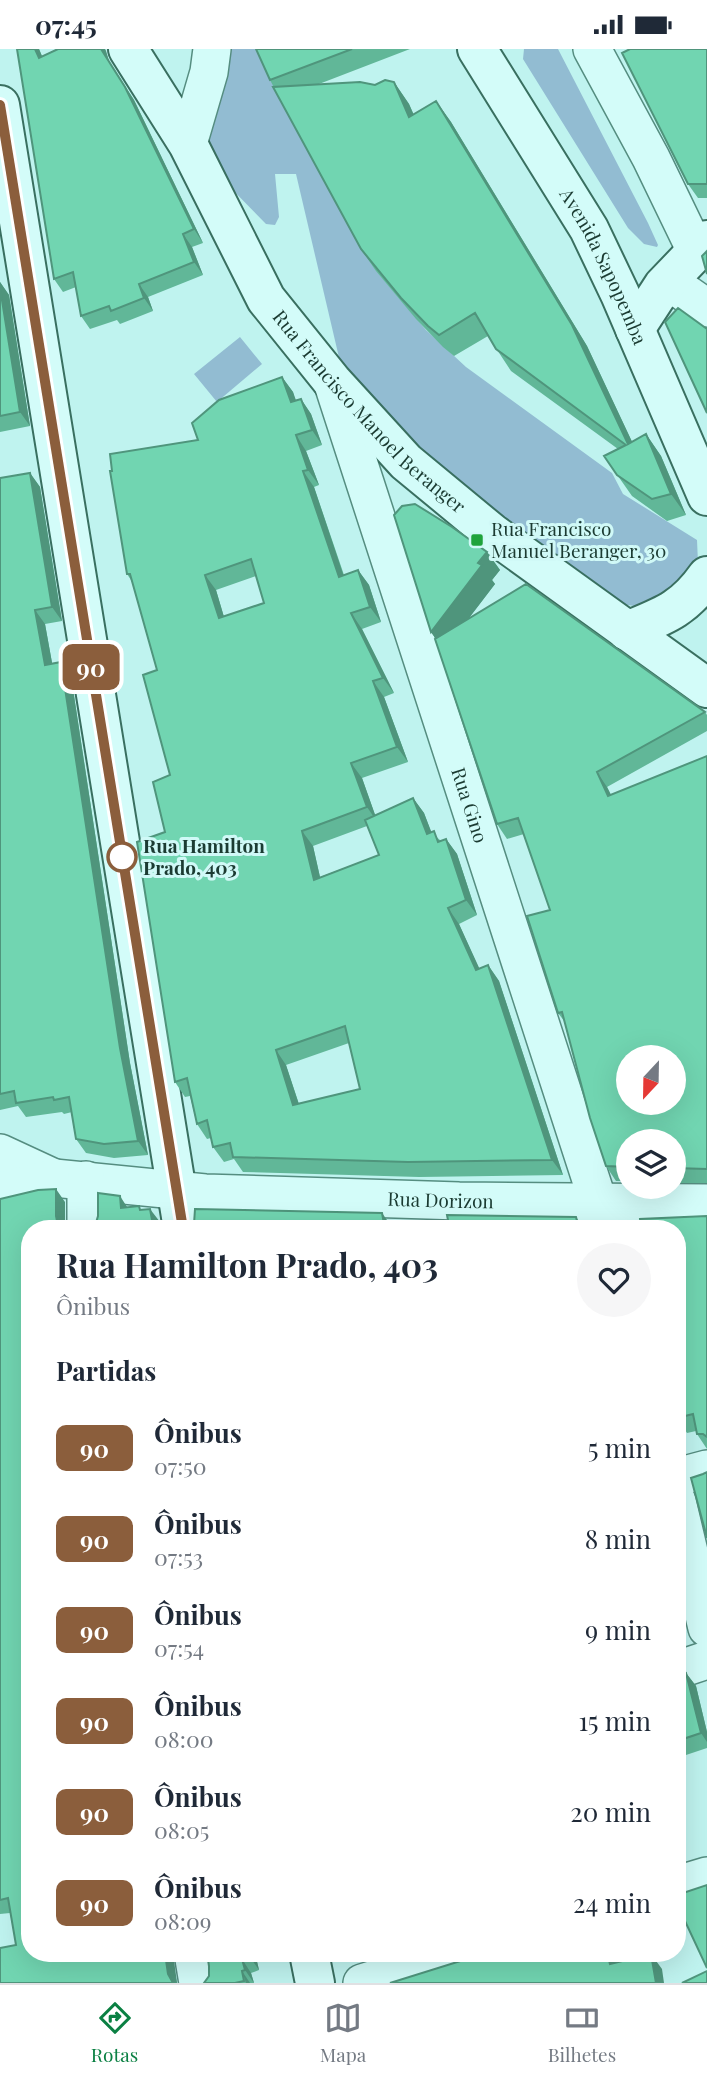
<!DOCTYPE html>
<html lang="pt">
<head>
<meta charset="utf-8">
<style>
	body { margin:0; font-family:"Playfair Display",serif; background:#f6f6f7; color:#1f2937; height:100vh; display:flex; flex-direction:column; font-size:26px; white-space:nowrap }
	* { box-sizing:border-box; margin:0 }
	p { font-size:23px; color:#747a83 }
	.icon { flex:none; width:38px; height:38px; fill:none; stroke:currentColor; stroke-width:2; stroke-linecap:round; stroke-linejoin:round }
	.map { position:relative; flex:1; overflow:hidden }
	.details { position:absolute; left:21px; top:1171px; width:665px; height:742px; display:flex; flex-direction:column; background:#fff; border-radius:28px; box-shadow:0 7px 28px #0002 }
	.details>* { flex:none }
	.badge { padding:0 14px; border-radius:10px; font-size:24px; line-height:46px }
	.needle { width:46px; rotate:202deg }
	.controls { position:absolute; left:616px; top:996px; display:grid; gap:14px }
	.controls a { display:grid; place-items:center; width:70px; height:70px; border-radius:50%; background:#fff; box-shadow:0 7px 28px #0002; font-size:35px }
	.map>.badge { position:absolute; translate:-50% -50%; box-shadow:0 0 0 4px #fff }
	h2 { padding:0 35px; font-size:26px; line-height:63px }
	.round { display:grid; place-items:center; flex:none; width:74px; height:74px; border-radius:37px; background:#f6f6f7 }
	.overview { display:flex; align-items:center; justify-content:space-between; height:119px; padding:0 35px }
	h1 { font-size:33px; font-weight:700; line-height:52px }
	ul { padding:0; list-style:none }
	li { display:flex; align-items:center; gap:21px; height:91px; padding:0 35px }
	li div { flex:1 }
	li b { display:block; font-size:26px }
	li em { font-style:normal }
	li .badge { min-width:77px; font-weight:700; text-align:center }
	.status { display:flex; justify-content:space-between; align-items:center; height:49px; padding:0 35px; background:#fff; direction:ltr }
	.status svg { height:19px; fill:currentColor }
	.tab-bar { display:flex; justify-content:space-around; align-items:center; height:98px; border-top:2px solid #e0e1e3; background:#fff; font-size:19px; color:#747a83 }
	.tab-bar a { display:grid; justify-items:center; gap:4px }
	.tab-bar .on { color:#0b8043 }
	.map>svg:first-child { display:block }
</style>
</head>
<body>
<div class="status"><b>07:45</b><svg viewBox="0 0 49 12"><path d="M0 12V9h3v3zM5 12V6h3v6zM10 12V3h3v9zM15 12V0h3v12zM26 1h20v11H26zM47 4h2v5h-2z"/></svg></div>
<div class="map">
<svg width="707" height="1934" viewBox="0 0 707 1934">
	<rect width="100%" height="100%" fill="#bff3ef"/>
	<path fill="#92bcd2" d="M227,0h30l122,225 47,56 40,37 146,106 11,21 74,46 1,23 -44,46 -33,-5 -177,-128 -103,-110 -45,-192h-21l4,43 -4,8 -9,-1 -44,-45 -16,-30z
		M524,0h34l90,174 10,22 -1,2 -13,-3 -16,-16 -105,-169z
		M240,288l22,27 -45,38 -23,-28z"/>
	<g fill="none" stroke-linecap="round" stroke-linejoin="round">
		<defs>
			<g id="minor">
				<path d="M592,0l59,109 45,93"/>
				<path d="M188,95l21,-72 3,-23"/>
				<path d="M668,232l39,27"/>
				<path id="s1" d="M332,332l275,848"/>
				<path d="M0,1104l54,25"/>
				<path id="s2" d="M0,1142l54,-13 151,15 254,8 248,2"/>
				<path d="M86,1180v-49"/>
				<path d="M677,1428l30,-8"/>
				<path d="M677,1452l30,127"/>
				<path d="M677,1621l30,-10"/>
				<path d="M677,1836l30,-9"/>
				<path d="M193,1904l5,30"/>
				<path d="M362,1934l97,-30"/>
			</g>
			<g id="secondary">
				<path id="s3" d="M128,0l60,95 78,155 66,82 74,81 86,71 215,155"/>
				<path id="s4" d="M477,0l112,180 31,65 87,202"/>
				<path d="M0,56l183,1124"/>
				<path d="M635,280l28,-43 44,-46"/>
				<path d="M627,582c36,-15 56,-21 80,-55"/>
				<path d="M309,1904l6,30"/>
			</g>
		</defs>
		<use href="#minor" stroke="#558d80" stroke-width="40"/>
		<use href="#secondary" stroke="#396f60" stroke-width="42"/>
		<use href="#minor" stroke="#d3fcf9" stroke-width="37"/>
		<use href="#secondary" stroke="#d3fcf9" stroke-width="38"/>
	</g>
	<path fill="#61b798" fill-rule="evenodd" d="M17,0h22l3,7 16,-7h47l4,12 25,39 69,143 -11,4 11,28 -55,22 5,14 -33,13 -3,-4 -27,9 -9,-13 -5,-29 -13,5 -9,-13z
		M256,0h154l-91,35 56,1 19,-3 15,22 5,11 22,-14 15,21 136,224 45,96 14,-8 15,22 25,59 -19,6 -35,-25 -28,-40 14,-7 -107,-78 -23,-35 -34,20 -11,-9 -27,-28 -40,-48 -15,-22 -91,-169z
		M707,0v149h-9l-10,-14z
		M0,233l9,13 21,131 -30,6z
		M282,328l11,15 2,8 6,-1 10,15 11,31 -16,6 13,34 -5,2 30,88 14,-5 11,15 12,37 -19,7 32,64 -10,4 24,65 -46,16 13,37 38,-17 11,15 7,19 10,9 5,-2 11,15 20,61 -18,9 20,45 9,-4 11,16 64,194 -144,2 -176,-5 -9,-13 -10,3 -11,-15 -2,-9 -4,1 -10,-15 -7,-28 -5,1 -10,-15 -10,-250 5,-57 -13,-105 -24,-87 -6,-9 -15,-103 86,-31zM256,527l8,27 -40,14 -8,-27zM367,777l12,29 -59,22 -7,-31zM349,994l11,46 -61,15 -13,-39z
		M30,424l10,14 22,134 -17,3 7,39 19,13 59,387 18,92 -34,3 -28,-5 -10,-14 -4,-27 -8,2 -2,-2 -36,5 -8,-11 -18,4v-632z
		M487,503l13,18 -8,10 3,4 -27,35 237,93 2,3v16l-100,56 4,8 96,-39v427h-33v-42h-46v40h-12l-10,-15 -41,-144 -7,-9 -8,-103 -26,-76 -17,5 -10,-15 -61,-185 -5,-7z
		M0,1150l65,3v27h-35l147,754h-177l16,-38 -6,-32 -10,1z
		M707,1167v233l-10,-15 -1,-3 -9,2 -10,-15z
		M686,1624l10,13 11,46v16l-30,10v-82z
		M255,1904l4,17 -8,3 3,10h-50l5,-7v-10z
		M354,1904h26l-22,6z"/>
	<path fill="#4f957c" d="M35,0h4l9,22 -9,-13z
		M101,0h4l1,2 3,10 25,39 69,143 -9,-14z
		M394,33l15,22 15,35 -15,-22z
		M436,52l15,21 136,224 56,119 -15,-21z
		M183,185l9,13 11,28 -9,-13z
		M0,233l9,13 21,131 -10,-14 -20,-124z
		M139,235l9,13 5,14 -9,-13z
		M282,328l11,15 9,25 -11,-15z
		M301,350l10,15 11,31 -10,-15z
		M646,385l15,22 25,59 -15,-21z
		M296,386l10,16 13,34 -11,-15z
		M303,422l11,16 35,105 -10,-15z
		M30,424l10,14 22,134 -10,-14z
		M487,503l13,18 -8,10 3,4 -51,67 -13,-19 47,-69z
		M358,521l11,15 12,37 -11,-15z
		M205,526l11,15 13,44 -10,-16z
		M35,561l10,14 10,55 -10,-14z
		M351,564l11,16 32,64 -11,-15z
		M61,613l10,14 59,387 18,92 -10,-14 -18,-93z
		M373,632l11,16 24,65 -11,-15z
		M351,714l11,15 16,45 -11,-16z
		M597,723l10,15 12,24 -11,-15z
		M413,749l11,15 14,36 -11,-15z
		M302,782l11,15 11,49 -10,-15z
		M446,790l11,15 20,61 -11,-15z
		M448,859l11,16 28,61 -11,-15z
		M488,916l11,16 64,194 -11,-15z
		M276,1001l10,15 18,55 -11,-15z
		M56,1140l9,13v27h-5l-2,-3 -2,-10z
		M120,1147l9,14 -8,-2z
		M150,1160l10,13 1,7h-4l-5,-9z
		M382,1164l10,14v2h-7z
		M576,1168l8,12h-5z
		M686,1624l10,13 11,46v10l-6,-9z
		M165,1904h8l4,30h-5l-4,-9z
		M249,1904h6l4,17 -9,-13z
		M607,1904h8l5,26 -10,-15z
		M651,1905l11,15 2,14h-8z
		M242,1910l9,14 3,10 -9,-13z
		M242,1922l8,12h-4z"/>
	<path fill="#71d5b1" stroke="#4f957c" stroke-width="2" fill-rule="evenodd" d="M17,0h18l4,9 19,-9h43l24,38 69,142 -11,5 11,28 -55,22 5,14 -33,13 -2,-5 -28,10 -8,-44 -19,7z
		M256,0h96l-82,31z
		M630,0h77v135h-19l-66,-131z
		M385,31l9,2 15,35 27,-16 136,224 56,119 18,-10 25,60 -19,5 -35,-24 -13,-19 22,-11 -130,-96 -21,-36 -36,22 -11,-9 -27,-28 -40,-49 -88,-162 87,-5 15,3z
		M707,202v23l-5,-18z
		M0,239l20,124 -20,4z
		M678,259l29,21v84l-42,-91z
		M282,328l9,25 10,-3 11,31 -16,5 12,35 -5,1 36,106 19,-7 12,37 -19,6 32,65 -10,3 24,66 -46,16 16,44 -65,24 12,49 65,-25 -14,-35 48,-22 14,36 7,-3 4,11 8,-3 20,61 -18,8 28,62 12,-5 64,195 -144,2 -175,-5 -3,-14 -17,4 -6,-27 -10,4 -10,-46 -12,4 -38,-240 28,-10 -12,-50 17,-7 -27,-100 14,-5 -27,-96h-3l-17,-103h2l-2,-17 88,-14 -6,-17 27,-23zM251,510l13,44 -45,15 -14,-43zM345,977l15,63 -67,16 -17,-55z
		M30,424l22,134 -17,3 10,55 16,-3 59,386 18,93 -34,3 -28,-5 -7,-42 -15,3 -1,-3 -37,6 -2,-12 -14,3v-616z
		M415,455l37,23 35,25 -9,11 4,2 -51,67 -37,-117 8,-9z
		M526,535l179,128 -108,60 11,24 99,-40v413l-33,-1v-27h-46v26l-22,-1 -16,-48 -28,-106 -4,1 -31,-97 23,-6 -32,-92 -21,6 -62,-185zM628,1008h46v46h-46z
		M56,1140v27l2,10 3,3h-31v724h135l3,21 5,9h-173v-35l16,-3 -8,-47 -8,2v-701l38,-9z
		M98,1144l22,3 1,12 18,-2 1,4 10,-1 2,11 5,9h-65l3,-3 3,-10z
		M195,1160l187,4 3,16h-195l4,-5z
		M447,1166l129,2 3,12h-148l18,-4z
		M707,1167v221l-4,-3h-6l-4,-20 -16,4v-189h-36l-1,-10z
		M707,1423v66l-16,-60 12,-4z
		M686,1624l15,60 -24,8v-65z
		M707,1836v83l-30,-64v-9z
		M207,1904h42l1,4 -8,2 3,11 -3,1 2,10 -9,2h-31l5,-7v-10z
		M486,1904h121l3,11 41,-10 5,29h-266z
		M707,1922v12h-25z"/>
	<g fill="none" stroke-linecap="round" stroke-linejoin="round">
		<defs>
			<path id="line" d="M0,56l183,1124"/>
		</defs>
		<use href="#line" stroke="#fff" stroke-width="16"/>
		<use href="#line" stroke="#8b5e3c" stroke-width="10"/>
	</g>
	<rect fill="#1fa33c" stroke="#d0f9f7" stroke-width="2.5" x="470" y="484" width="14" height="14" rx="3.5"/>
	<circle fill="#fff" stroke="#8b5e3c" stroke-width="3.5" cx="122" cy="808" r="14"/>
	<g text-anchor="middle" stroke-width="6" stroke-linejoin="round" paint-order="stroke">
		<g font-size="19" fill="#1b3b32" stroke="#d0f9f7">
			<text dy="7" stroke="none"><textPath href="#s4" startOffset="252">Avenida Sapopemba</textPath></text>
			<text dy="7" stroke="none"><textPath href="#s3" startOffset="439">Rua Francisco Manoel Beranger</textPath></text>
			<text dy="7" stroke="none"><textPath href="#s1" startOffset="446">Rua Gino</textPath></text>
			<text dy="7" stroke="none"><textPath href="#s2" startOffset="443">Rua Dorizon</textPath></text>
		</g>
		<g font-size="19" fill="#1b3b32" stroke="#d0f9f7" text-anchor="start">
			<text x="491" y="487">Rua Francisco<tspan x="491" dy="22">Manuel Beranger, 30</tspan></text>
		</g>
		<g font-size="19" font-weight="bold" fill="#1b3b32" stroke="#d0f9f7" text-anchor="start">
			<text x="143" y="804">Rua Hamilton<tspan x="143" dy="22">Prado, 403</tspan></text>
		</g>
	</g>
</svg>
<div class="controls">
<a><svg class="needle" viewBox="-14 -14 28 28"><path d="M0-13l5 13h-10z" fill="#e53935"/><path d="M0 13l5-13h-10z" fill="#747a83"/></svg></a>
<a><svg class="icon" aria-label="layers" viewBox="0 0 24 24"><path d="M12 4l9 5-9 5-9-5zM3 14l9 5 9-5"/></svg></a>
</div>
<b class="badge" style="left:91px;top:618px;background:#8b5e3c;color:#fff">90</b>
<section class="details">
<div class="overview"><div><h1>Rua Hamilton Prado, 403</h1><p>Ônibus</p></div><a class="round"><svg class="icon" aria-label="heart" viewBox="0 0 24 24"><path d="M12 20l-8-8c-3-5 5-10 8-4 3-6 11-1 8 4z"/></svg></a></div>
<h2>Partidas</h2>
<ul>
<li><span class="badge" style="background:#8b5e3c;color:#fff">90</span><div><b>Ônibus</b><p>07:50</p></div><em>5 min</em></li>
<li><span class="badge" style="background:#8b5e3c;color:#fff">90</span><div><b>Ônibus</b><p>07:53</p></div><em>8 min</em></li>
<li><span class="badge" style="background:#8b5e3c;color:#fff">90</span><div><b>Ônibus</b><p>07:54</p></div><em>9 min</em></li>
<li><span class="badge" style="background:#8b5e3c;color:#fff">90</span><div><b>Ônibus</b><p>08:00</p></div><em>15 min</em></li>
<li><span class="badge" style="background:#8b5e3c;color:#fff">90</span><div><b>Ônibus</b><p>08:05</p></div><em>20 min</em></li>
<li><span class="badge" style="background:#8b5e3c;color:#fff">90</span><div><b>Ônibus</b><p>08:09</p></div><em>24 min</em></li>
</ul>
</section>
</div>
<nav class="tab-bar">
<a class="on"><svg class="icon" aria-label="directions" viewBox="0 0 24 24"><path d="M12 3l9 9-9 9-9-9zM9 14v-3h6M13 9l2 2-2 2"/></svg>Rotas</a>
<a><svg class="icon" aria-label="map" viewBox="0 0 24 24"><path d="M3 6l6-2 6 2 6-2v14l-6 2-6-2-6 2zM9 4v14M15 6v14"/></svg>Mapa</a>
<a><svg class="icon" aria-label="tickets" viewBox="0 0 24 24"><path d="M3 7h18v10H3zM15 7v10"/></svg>Bilhetes</a>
</nav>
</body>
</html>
